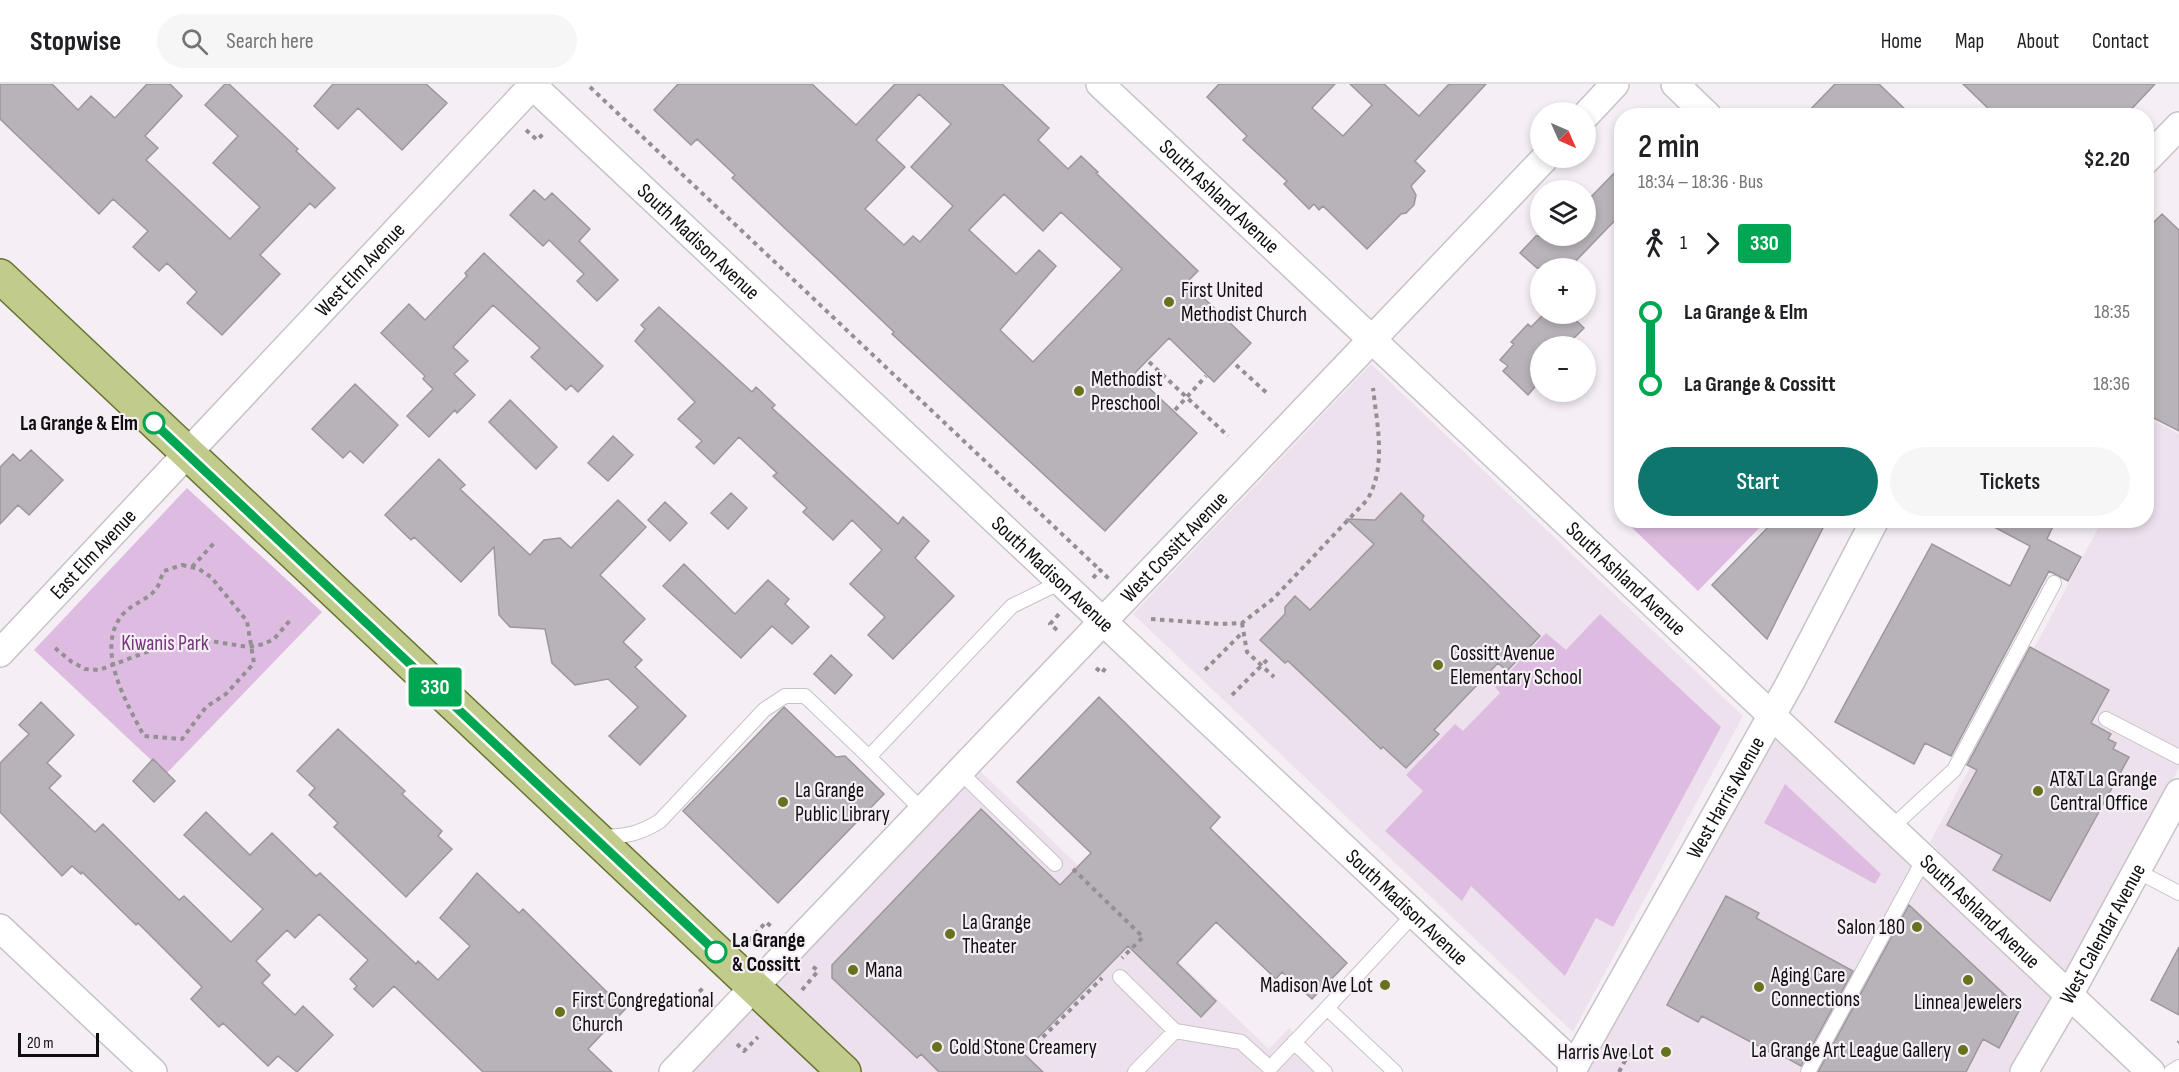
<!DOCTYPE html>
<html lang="en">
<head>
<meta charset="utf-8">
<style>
	body { margin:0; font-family:"Sofia Sans Condensed",sans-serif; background:#f6f6f6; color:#202124; height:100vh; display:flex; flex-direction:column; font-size:22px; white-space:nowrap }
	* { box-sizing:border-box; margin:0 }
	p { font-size:20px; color:#757577 }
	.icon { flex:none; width:33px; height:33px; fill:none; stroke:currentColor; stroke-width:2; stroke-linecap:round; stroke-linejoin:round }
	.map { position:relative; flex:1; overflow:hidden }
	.side { position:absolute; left:1614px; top:24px; width:540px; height:420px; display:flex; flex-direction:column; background:#fff; border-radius:24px; box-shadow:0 3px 9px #0003 }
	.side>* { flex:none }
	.badge { padding:0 12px; border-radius:4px; font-size:21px; line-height:39px }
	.needle { width:39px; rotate:135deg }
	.tools { position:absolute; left:1530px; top:18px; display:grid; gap:12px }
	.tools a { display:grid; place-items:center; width:66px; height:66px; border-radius:50%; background:#fff; box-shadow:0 3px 9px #0003; font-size:30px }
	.scale { position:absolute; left:18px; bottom:15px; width:81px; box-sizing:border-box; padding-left:6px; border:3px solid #0f0d0f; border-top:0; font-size:16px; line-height:21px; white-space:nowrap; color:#0f0d0f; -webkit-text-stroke:4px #f5eff5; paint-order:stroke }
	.map>.badge { position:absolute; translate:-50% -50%; box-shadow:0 0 0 3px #fff }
	.legs { display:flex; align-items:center; gap:9px; height:66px; padding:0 24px; font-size:20px }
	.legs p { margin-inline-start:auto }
	.overview { display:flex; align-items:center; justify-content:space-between; height:102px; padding:0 24px }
	h1 { font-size:33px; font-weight:600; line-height:45px }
	.button { display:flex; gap:12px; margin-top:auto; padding:12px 24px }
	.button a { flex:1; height:69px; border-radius:36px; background:#0f766e; color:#fff; font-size:24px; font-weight:600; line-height:69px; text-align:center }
	.button a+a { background:#f6f6f6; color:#202124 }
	ul { padding:0 24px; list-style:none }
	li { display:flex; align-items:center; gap:21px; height:72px; font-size:22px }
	li i { display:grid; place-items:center; width:9px; height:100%; margin:0 8px; background:currentColor }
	li i::after { content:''; width:15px; height:15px; margin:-8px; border:4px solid; border-radius:50%; background:#fff }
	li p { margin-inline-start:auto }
	li:first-child i { background:linear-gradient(#0000 50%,currentColor 0) }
	li:last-child i { background:linear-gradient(currentColor 50%,#0000 0) }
	header { display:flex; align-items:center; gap:36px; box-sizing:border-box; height:84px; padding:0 30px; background:#fff; border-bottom:2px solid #e0e0e0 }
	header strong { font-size:28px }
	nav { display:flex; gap:33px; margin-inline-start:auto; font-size:21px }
	.search { width:420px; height:54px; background:#f6f6f6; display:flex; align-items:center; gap:15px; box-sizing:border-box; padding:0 21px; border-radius:33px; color:#757577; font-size:22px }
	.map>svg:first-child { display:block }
</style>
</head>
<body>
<header>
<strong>Stopwise</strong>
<div class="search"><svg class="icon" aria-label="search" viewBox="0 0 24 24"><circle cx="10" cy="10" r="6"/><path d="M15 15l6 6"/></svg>Search here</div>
<nav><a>Home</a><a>Map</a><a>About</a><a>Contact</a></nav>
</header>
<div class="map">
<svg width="2179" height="988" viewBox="0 0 2179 988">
	<rect width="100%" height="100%" fill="#f5eff5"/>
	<path fill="#ede1ed" d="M1371,280l372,352 -170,316 -440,-418z
		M2155,337l24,13v334l-114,213 -135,-139 172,-321 44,-1 1,-83z
		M1771,635l287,276 -41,77h-441z
		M976,683l293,282 20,-21 45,44h-481l-90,-84z
		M755,913l80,75h-154z"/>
	<path fill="#debce1" d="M187,404l135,124 -156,162 -132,-124z
		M1625,437h141l-68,70z
		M1600,530l121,113 -108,200 -17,-9 -31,58 -94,-90 -9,15 -77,-70 38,-40 -17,-16 49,-51 8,7 37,-38 -5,-6 51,-54 20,17z
		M1785,700l96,90 -6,10 -111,-61z"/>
	<path fill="#b8b3b8" stroke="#9d979d" stroke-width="1.5" fill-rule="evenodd" d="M0,0h52l26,26 13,-14 24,22 32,-34h23l12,12 -37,40 13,12 -12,12 84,79 30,-32 -47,-44 25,-27 -33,-31 20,-21h4l69,65 -2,2 39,37 -20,20 -5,-5 -50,52 20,19 -58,61 -35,-32 10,-11 -30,-29 -8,8 -26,-24 15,-16 -35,-32 -14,15 -99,-95z
		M333,0h93l21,19 -45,47 -44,-42 -20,21 -24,-23z
		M678,0h134l44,41 39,-41h107l47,44 -11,12 30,29 13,-13 17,16 -2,1 102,98 -11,11 64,61 -37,39 -45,-44 -35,36 63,59 -92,98 -213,-197 2,-2 -162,-154 3,-3 -38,-36 -6,6 -37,-35zM919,10l32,30 -40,43 42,39 -33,36 -7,-6 -9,9 -39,-36 40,-42 -29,-27zM1004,110l39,37 18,-19 61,57 -89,93 -33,-32 56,-64 -17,-16 -23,24 -47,-44z
		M1219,0h116l-23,24 31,28 29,-31 -22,-21h34l35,32 30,-32h37l-71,77 10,10 -14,15 5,9 -2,10 -8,8 -5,1 -34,35 -44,-43 -4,4 -5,-6 -5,5 -25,-25 3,-3 -44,-41 4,-4 -40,-39z
		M1835,0h44l33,32h-108z
		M1963,0h192l-30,32h-129z
		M1622,81v48l-53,55h-32l-17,-15 16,-17h50v-34z
		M534,106l11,10 7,-7 38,36 -11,12 39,39 -21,21 -20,-20 7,-7 -35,-34 -6,6 -33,-31z
		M2162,130l17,16v201l-33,-17v-184z
		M484,169l119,113 -25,26 -7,-7 -5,5 -35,-33 9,-9 -47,-43 -40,42 15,14 -14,13 21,21 -18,18 -2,-3 -26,27 -22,-21 26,-27 -10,-10 2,-3 -44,-43 28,-29 16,16 42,-44 -2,-3z
		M659,223l93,85 4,-5 19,18 -3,3 126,116 5,-7 26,24 -14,17 39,38 -61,63 -25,-24 17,-18 -35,-33 32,-34 -30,-30 -19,20 -30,-28 4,-4 -34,-32 4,-3 -38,-36 -25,27 -18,-17 6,-6 -24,-22 17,-17 -60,-61 10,-12 -4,-4z
		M1544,230h25l15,14 -18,18h-26v35l-12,14 -25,-24 5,-5 -8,-6 14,-16 -3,-2 17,-18 3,3z
		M355,300l43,41 -35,38 -13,-12 -7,7 -31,-29z
		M510,316l47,47 -21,22 -47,-47z
		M613,352l20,19 -25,26 -20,-18z
		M31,366l32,30 -34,35 -11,-10 -18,19v-57l13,-13 7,7z
		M439,375l26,26 -5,4 70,66 14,-15 16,-2 11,10 47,-48 28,27 -46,48 45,44 -22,23 19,18 -7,7 51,49 -46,49 -31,-29 29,-29 -30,-28 -33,6 -23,-22 -7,-34 -35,-2 -11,-12 -5,-68 -33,35 -47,-45 -3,3 -26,-25z
		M731,409l16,15 -19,21 -17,-16z
		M1401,409l23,23 -2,4 118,116 -33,35 -9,-8 -64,67 5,4 -33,34 -23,-21 -2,2 -93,-88 -3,2 -25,-23 25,-26v-7l10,-11 15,14 64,-66 -27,-25 28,1z
		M665,418l22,21 -17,18 -22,-21z
		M1775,436h52l-60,119 -55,-54z
		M1981,436h75l-9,19 34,18 -13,24 -19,-10 -98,185 -26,-13 -11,21 -79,-42 97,-178 78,42 20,-40z
		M684,480l51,50 33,-34 21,19 -4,5 24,23 -17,17 -20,-18 -31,32 -78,-72z
		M2030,563l79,43 -18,33 20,11 -3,5 8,4 -3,6 16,8 -79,144 -57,-31 9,-15 -55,-30 30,-55 -10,-5z
		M831,571l21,20 -17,19 -21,-20z
		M1099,613l121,120 -10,11 137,135 -35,36 -30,-27 -6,7 -60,-57 -39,41 39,38 -15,16 -73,-71 -105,107 20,19h-104l-18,-18 -4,4 -85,-80v-13l149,-156 79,76 31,-32 -74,-71z
		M41,618l33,33 -27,28 14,13 -12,12 46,44 8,-8 76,76 5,-4 47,46 32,-33 -79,-74 22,-23 44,43 22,-22 44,43 4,-3 96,91 2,-3 20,19 32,-34 -30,-28 37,-45 42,40 4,-4 87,86 4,-4 15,14 -41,44 24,23h-129l-89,-86 -21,21 -19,-18 3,-3 -7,-7 18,-19 -49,-46 -24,24 -8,-8 -31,31 14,14 -8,8 33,32 8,-9 30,29 -36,37 -19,-16 -10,10 -45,-43 -4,4 -28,-28 11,-12 -64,-64 -2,2 -54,-53 -1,2 -9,-8 -10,10 -62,-64v-49l29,-29 -10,-9z
		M784,623l52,50 9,-1 39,38 -106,109 -95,-92z
		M338,645l67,62 -3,3 40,37 -4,5 14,13 -46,48 -72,-70 4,-4 -29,-28 6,-7 -18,-17z
		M153,675l22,22 -21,21 -21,-21z
		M1726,812l33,17 -3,5 97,53 -52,95 -27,-15 -1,3 -71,-38 -4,6 -31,-17z
		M1909,821l111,104 -21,39 -16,-9 -17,33h-148z
		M2179,863v68l-28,-15z"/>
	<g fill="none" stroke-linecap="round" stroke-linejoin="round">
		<defs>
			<path id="lane" d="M2106,635l73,38
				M959,687l96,93
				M922,726l-53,-53 143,-151 49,-24
				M1891,744l63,-58 100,-187
				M601,752c23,2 40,-3 59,-15l104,-111 21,-14h20l64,61
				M2137,787l42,22
				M1120,893l55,54
				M1294,958l31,30
				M1135,988l40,-41 66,11 29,26 57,-60
				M1395,988l-68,-64 87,-94
				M1808,988l116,-213
				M2171,988l8,-5"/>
			<g id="street">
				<path id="s1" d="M531,0l1044,981"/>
				<path id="s2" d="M1100,0l1051,988"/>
				<path d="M1675,0l33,32"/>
				<path d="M1586,31l29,-31"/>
				<path d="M2146,76l33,-34"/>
				<path id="s3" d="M0,569l534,-569"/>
				<path d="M0,844l153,144"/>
				<path id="s4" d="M673,988l872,-914"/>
				<path id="s5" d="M1571,988l219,-389 85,-163"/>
				<path id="s6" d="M2024,988l45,-77 110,-202"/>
			</g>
			<path id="primary" d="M0,192l844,796"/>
		</defs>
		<use href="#lane" stroke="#c7c2c8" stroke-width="16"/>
		<use href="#street" stroke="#c7c2c8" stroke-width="30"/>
		<use href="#primary" stroke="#68722d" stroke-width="36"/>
		<path stroke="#938f93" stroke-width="4" stroke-dasharray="4.5 4.5" stroke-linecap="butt" d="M590,3l510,483
			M526,46l11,10 7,-7
			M1149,278l79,74
			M1236,281l32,29
			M1175,326l31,-34
			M182,481l17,4 12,8 36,44 7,42 -28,31 -20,13 -24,32 -38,-3c-18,-34 -50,-88 -21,-122 10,-11 25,-14 34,-26 3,-5 4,-12 7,-17z
			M192,483l22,-24
			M1093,494l7,-8 9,9
			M1151,535l69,5 22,-1 32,-25 93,-98c20,-33 10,-75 6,-112
			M1242,539l5,29 27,25
			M1057,546l-7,-6 9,-10
			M55,564l17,14 13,7 14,1 74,-28 37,-1 39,6 15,-3 10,-5 18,-21
			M1096,584l6,5 4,-6
			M1205,586l38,-38
			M1232,611l38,-38
			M1073,785l70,68 -21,21
			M749,857l17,-19 7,6
			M802,906l16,-19 -7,-6
			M700,920l-7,-6 12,-12
			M2178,959l1,-1
			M737,960l7,7 14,-14
			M1030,966l72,-72
			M1619,988l14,-26"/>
		<use href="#lane" stroke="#fff" stroke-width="14"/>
		<use href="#street" stroke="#fff" stroke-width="27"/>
		<use href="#primary" stroke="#c1cb8b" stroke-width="33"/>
	</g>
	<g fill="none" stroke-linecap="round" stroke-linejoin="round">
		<defs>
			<path id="line-1" d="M154,339l562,529"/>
		</defs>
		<use href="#line-1" stroke="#fff" stroke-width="14"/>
		<use href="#line-1" stroke="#00a651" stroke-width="9"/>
	</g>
	<g fill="#66721d" stroke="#f5eff5" stroke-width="2">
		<circle cx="1169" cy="218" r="6"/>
		<circle cx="1079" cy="307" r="6"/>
		<circle cx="1438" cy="581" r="6"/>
		<circle cx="2038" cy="707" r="6"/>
		<circle cx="783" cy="718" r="6"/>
		<circle cx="1917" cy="843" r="6"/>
		<circle cx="950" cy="850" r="6"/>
		<circle cx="853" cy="886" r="6"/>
		<circle cx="1968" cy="896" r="6"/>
		<circle cx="1385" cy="901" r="6"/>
		<circle cx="1759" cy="903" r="6"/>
		<circle cx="560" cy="928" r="6"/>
		<circle cx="937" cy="963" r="6"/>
		<circle cx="1963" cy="966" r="6"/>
		<circle cx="1666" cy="968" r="6"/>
	</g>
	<g fill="#fff" stroke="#00a651" stroke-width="3">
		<circle cx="154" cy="339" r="10"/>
		<circle cx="716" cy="868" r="10"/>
	</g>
	<g text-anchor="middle" stroke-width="4.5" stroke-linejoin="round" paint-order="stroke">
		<g font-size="21" fill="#0f0d0f" stroke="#f5eff5">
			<text dy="7" stroke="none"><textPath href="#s2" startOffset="164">South Ashland Avenue</textPath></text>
			<text dy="7" stroke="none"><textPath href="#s1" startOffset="230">South Madison Avenue</textPath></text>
			<text dy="7" stroke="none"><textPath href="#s3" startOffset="526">West Elm Avenue</textPath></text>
			<text dy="7" stroke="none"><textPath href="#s4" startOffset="726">West Cossitt Avenue</textPath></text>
			<text dy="7" stroke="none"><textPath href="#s3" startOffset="136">East Elm Avenue</textPath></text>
			<text dy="7" stroke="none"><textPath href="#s1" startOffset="716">South Madison Avenue</textPath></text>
			<text dy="7" stroke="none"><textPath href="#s2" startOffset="722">South Ashland Avenue</textPath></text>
			<text dy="7" stroke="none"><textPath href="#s5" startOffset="315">West Harris Avenue</textPath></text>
			<text dy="7" stroke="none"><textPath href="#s1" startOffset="1202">South Madison Avenue</textPath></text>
			<text dy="7" stroke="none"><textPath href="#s2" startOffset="1208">South Ashland Avenue</textPath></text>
			<text dy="7" stroke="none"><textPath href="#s6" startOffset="159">West Calendar Avenue</textPath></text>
		</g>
		<g font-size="21" fill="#0f0d0f" stroke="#f5eff5" text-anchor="start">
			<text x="1181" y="213">First United<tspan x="1181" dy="24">Methodist Church</tspan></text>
			<text x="1091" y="302">Methodist<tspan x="1091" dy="24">Preschool</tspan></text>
			<text x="1450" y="576">Cossitt Avenue<tspan x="1450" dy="24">Elementary School</tspan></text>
			<text x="2050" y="702">AT&amp;T La Grange<tspan x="2050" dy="24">Central Office</tspan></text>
			<text x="795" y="713">La Grange<tspan x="795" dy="24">Public Library</tspan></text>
			<text x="962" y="845">La Grange<tspan x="962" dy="24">Theater</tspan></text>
			<text x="1905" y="850" text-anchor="end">Salon 180</text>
			<text x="865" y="893">Mana</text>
			<text x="1771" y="898">Aging Care<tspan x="1771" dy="24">Connections</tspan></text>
			<text x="1373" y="908" text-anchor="end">Madison Ave Lot</text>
			<text x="572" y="923">First Congregational<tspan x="572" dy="24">Church</tspan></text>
			<text x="1968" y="925" text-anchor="middle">Linnea Jewelers</text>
			<text x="949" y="970">Cold Stone Creamery</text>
			<text x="1951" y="973" text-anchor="end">La Grange Art League Gallery</text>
			<text x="1654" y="975" text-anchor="end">Harris Ave Lot</text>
		</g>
		<g font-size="21" font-weight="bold" fill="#0f0d0f" stroke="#f5eff5" text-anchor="end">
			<text x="138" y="346">La Grange &amp; Elm</text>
			<text x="732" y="863" text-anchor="start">La Grange<tspan x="732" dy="24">&amp; Cossitt</tspan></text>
		</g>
		<g font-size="21" fill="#74387a" stroke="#f5eff5">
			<text x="165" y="566">Kiwanis Park</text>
		</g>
	</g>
</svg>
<div class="tools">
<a><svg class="needle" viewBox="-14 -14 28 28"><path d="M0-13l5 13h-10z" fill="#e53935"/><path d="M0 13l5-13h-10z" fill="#757577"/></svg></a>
<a><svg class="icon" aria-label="layers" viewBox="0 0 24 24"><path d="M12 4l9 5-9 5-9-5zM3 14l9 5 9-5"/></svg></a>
<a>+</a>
<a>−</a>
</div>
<div class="scale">20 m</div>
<b class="badge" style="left:435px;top:603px;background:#00a651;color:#fff">330</b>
<section class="side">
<div class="overview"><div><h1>2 min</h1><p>18:34 – 18:36 · Bus</p></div><b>$2.20</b></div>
<div class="legs"><svg class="icon" aria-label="walk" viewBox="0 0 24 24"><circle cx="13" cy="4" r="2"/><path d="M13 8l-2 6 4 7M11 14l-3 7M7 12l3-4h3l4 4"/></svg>1<svg class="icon" aria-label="forward" viewBox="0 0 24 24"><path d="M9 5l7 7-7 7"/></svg><b class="badge" style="background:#00a651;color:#fff">330</b></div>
<ul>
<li><i style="color:#00a651"></i><b>La Grange &amp; Elm</b><p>18:35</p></li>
<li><i style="color:#00a651"></i><b>La Grange &amp; Cossitt</b><p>18:36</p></li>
</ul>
<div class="button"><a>Start</a><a>Tickets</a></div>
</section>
</div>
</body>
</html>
